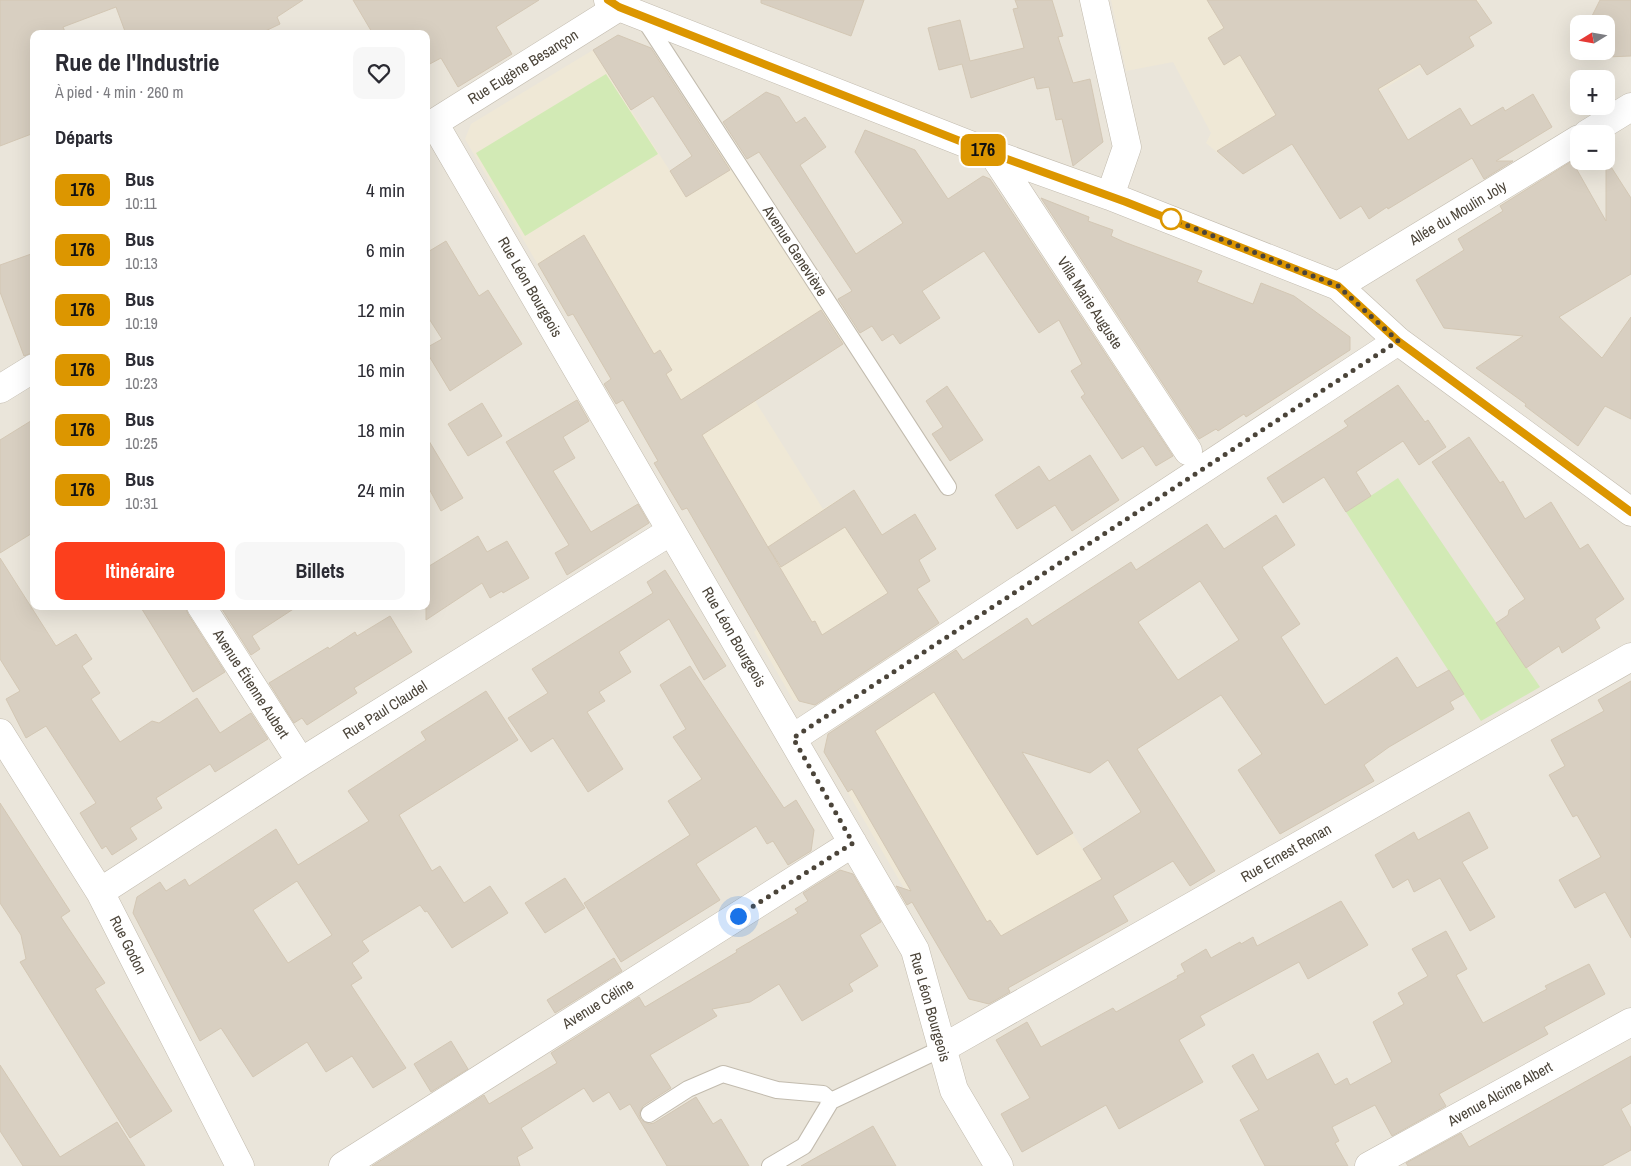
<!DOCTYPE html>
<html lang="fr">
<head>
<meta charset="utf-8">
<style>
	body { margin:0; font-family:"Archivo Narrow",sans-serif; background:#f7f7f7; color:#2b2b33; height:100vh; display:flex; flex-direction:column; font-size:19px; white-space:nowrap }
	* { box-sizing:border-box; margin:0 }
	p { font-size:16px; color:#7c7c81 }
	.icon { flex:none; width:28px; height:28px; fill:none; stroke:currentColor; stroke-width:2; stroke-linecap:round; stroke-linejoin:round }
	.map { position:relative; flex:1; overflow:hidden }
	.panel { position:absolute; left:30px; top:30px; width:400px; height:580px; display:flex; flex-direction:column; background:#fff; border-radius:10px; box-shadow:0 5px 20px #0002 }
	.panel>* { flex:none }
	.badge { padding:0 10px; border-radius:8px; font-size:18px; line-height:32px }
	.needle { width:32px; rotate:259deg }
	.tools { position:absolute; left:1570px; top:15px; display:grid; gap:10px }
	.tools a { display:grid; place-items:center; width:45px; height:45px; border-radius:10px; background:#fff; box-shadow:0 5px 20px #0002; font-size:25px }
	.you { position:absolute; width:25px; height:25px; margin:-12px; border:4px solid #fff; border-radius:50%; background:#1a73e8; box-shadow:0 0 0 8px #1a73e833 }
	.map>.badge { position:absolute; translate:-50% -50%; box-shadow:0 0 0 2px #fff }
	h2 { padding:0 25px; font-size:19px; line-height:45px }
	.round { display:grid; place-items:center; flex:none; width:52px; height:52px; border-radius:10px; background:#f7f7f7 }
	.summary { display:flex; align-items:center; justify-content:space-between; height:85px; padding:0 25px }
	h1 { font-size:24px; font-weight:700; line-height:38px }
	.cta { display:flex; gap:10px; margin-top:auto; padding:10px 25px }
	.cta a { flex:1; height:58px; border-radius:10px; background:#fc3f1d; color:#fff; font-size:20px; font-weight:700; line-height:58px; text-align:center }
	.cta a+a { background:#f7f7f7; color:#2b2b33 }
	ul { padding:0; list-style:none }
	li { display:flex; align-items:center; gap:15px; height:60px; padding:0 25px }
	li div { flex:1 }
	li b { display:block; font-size:19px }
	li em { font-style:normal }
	li .badge { min-width:55px; font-weight:700; text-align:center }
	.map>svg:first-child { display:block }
</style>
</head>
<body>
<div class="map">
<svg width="1631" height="1166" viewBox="0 0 1631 1166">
	<rect width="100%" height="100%" fill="#f6f3ec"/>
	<path fill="#eae5da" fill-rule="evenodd" d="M0,0h1631v1166h-1631zM1579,24h27v27h-27zM34,34h392v572h-392zM1579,79h27v27h-27zM1579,134h27v27h-27z"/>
	<path fill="#efe8d6" d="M1111,0h369l-8,11 12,17 -241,146 -37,-31 5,-10 -38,-71 -47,9z
		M593,50l77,121 46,-30 131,200 -92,60 68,108 31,-19 83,129 -129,84 -15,-3 -39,-68 3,-3 -70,-121 -5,2 -28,-47 4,-2 -86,-148 -5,2 -102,-176 6,-15z
		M957,652l171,269 -145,81 -14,-3 -145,-247 3,-17z"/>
	<path fill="#d2eab5" d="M606,74l52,80 -133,82 -49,-83z
		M1398,478l142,209 -59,34 -135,-209z"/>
	<path fill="#d8cfc1" stroke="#d3c7b4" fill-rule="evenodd" d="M0,0h303l-26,17 3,7 -21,10h-133l-10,-27 -53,20 3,7h-32v99l-34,13z
		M353,0h186l-43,27 16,27 -54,33 -17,-29 -15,8v-32h-53z
		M761,0h103l-13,36 -90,-33z
		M1015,0h37l11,36 -5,1 15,46 17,-4 13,63 -30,24 -11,-47 -6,1 -7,-33 -12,2 -3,-12 -63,21 -9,-34 -23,6 -11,-42 32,-8 10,41 54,-13 -11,-39 5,-1z
		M1207,0h269l16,23 -23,14 5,9 -47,29 -7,-11 -42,25 30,51 52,-32 11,18 32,-19 2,4 28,-17 19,33 -56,34h17l-29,18 -12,-21 -84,51 -1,-2 -18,12 -8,-13 -21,13 -48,-75 -49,30 -26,-23 59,-36 -36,-60 -16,10 -16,-27 16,-10z
		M1600,0h31v56l-25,1 -3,-6h3v-27h-18z
		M618,35l33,13 79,122 -44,27 -16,-26 22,-15 -39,-60 -22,14 -38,-60z
		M766,92l13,5 17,26 9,-6 21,30 -26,18 56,89 47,-31 -48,-71 10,-22 50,20 33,49 35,-23 7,3 183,277 -17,10 -13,-20 -21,13 -41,-62 4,-3 -14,-23 11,-7 -23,-44 -20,13 -55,-82 -62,40 18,27 -40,26 -7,-10 -11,7 -10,-15 -12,7 -22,-34 14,-8 -93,-139 -12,7 -24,-37z
		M1606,159l25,39v76l-72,43 43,41 29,-41v102l-26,-13 -27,40 -53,-40 1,-2 -50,-36 47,-32 -79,-8 -28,-48 48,-30 -6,-11 45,-28 -3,-5 72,-45 34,60z
		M1041,198l48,19 -1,4 25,9 -2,6 13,6 78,29 -5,11 56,22 8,-21 33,13 56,41v13l-104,67 -2,-3 -26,17 -2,-2 -17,10z
		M584,235l70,119 6,-4 12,20 -6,4 15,26 140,-90 22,34 -141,91 110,187 3,-1 7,14 66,-42 -43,-66 -64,40 -13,-20 86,-57 28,45 33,-21 21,35 -17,11 11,21 -13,8 22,34 -124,82 -16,-4 -112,-193 -5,2 -28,-47 4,-2 -35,-61 -7,4 -12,-20 7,-5 -38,-65 -5,2 -30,-52z
		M446,241l33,55 9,-6 34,54 -72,47 -24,-40v-3l16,-9 -16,-25v-61z
		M34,253v99l-10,4 -24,-64v-27z
		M1398,385l27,37 3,-2 18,27 -27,18 -16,-24 -47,31 15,24 -25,16 -22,-35 -41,26 -16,-25 81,-52 -4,-5z
		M947,386l36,54 -33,21 -18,-27 11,-7 -17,-26z
		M577,400l12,21 -26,16 12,21 -22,13 38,61 47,-28 11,19 -82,52 -12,-22 14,-8 -63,-103z
		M482,403l20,33 -34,20 -20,-32z
		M34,419v113l-34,21v-113z
		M426,436l37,62 -22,13 -15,-28z
		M1469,437l31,46 3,-2 22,38 26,-17 29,47 8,-5 36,55 -29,20 5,9 -38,25 -3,-7 -33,22 -30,-45 12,-8 1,-5 16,-11 -93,-137z
		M1090,455l29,45 -47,31 -17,-26 -38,24 -22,-34 44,-29 10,15z
		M1276,515l19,30 -33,22 38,57 -19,13 44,68 72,-48 20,31 32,-18 15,24 -14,8 4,7 -65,38 -25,18 10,16 -94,53 -42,-64 24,-16 -41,-59 -84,54 78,122 -25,15 -17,-25 -60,35 15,25 -120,67 2,4 -21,12 -20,-5 -57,-97 -5,3 -11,-19 15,5 -59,-102 -4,3 -24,-40 4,-18 128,-84 7,10 64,-42 5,8 99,-64 5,8 71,-46 17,25zM1200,581l39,59 -61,40 -40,-58zM934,692l103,163 36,-22 -51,-81 68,21 18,-13 33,52 -58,37 19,30 -101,57 -11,-16 -3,2 -112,-191z
		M478,536l9,16 20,-11 22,37 -26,15 -1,-2 -12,7 -8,-15 -56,37v-52z
		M0,558l56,88 20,-12 16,25 -10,7 18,27 -9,6 29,43 32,-21 7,2 38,-25 23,35 31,-20 17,26 -53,33 -5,-8 -54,34 6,10 -32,20 7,11 -25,16 -6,-9 -4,3 -22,-36 16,-10 -50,-77 -20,12 -20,-39 14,-8 -20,-32z
		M665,570l61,96 -22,14 -35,-61 -50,33 12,20 -32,20 6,9 -18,11 36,57 -35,23 -35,-54 -22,14 -23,-34 40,-25 -16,-24 121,-76 -6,-11z
		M140,606h45l3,8 37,58 -32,20z
		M220,606h78l-46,30 8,13 -9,6z
		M390,616l22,36 -58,36 3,5 -50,32 -5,-7 -8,5 -25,-40 59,-36 1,2 26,-17 2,4z
		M690,666l94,142 12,-8 18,30 -3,21 -23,14 -15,-24 -6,3 -11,-18 -60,38 24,36 -99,62 -37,-59 106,-68 -22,-34 34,-22 -29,-42 13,-8 -26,-44z
		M1631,681v257l-26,-46 -30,16 -16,-28 42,-23 -24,-42 -4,2 -24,-42 16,-9 -14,-26 53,-29 -6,-11z
		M486,691l32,49 -119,75 33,56 8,-5 24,37 26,-17 18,27 -56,35 -25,-37 -2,1 -5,-7 -58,36 7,10 -17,12 10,15 -11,7 55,83 -33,20 -21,-32 -26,16 -19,-30 -54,35 -32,-49 -21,13 -67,-128 4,-16 23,-15 6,9 19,-12 4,7 87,-57 22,36 71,-44 -21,-30 78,-51 -5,-8zM297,881l35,54 -44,28 -35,-53z
		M0,803l70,108 -9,6 44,66 -10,6 77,122 -42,27 -110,-176 6,-3 -5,-24 -21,-32z
		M1469,812l19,36 -26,14 33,55 -25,14 -30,-53 -26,14 -6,-13 -15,9 -18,-33 39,-23 4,8z
		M840,870l13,4 28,48 -21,13 18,31 -29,18 4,7 -51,30 -23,-37 -29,18 -38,7 5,7 -67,39 21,33 -28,18 -4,8 2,6 8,4 5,-1 42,-26 17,27 8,-5 28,47h-82l-37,-62 -10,6 -11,-18 -16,10 -9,-14 -63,40 12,20 -16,9 3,9h-148l112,-71 5,9 68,-41 -6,-10 88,-56 6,10 92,-55 -1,-2 62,-37 -3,-4 13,-8 -5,-8z
		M565,878l20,30 -40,25 -20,-30z
		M1341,901l27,44 -60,34 -9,-17 -99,54 5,9 -26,15 24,42 -84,47 -13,-24 -84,47 -21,-38 29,-16 -34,-58 31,-18 14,25 72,-39 3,4 62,-34 -1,-2 8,-4 -4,-8 25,-15 5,9 29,-16 1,2 12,-7 4,9z
		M1446,931l21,38 -11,6 27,48 64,-34 -2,-3 44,-22 16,30 -61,33 4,7 -109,60 7,12 -54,30 -17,-31 -43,22 7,14 -4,2 13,23h-83l-25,-46 19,-10 -27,-44 21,-12 14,26 51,-27 17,32 12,-7 3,7 42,-23 -19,-40 31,-18 -6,-11 30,-17 -16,-27z
		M614,958l8,13 -67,42 -8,-13z
		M451,1041l17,28 -37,23 -17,-28z
		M1631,1056v47l-10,6 10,19v22l-29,16h-194l-2,-3 55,-30 8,14z
		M0,1065l60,92 57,-35 28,44h-122l-23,-35z
		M873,1126l23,40h-95z"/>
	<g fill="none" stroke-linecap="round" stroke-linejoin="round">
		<defs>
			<path id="service" d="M644,19l304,468
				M649,1114l39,-25 35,-15 54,16 46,4 8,7
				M770,1166l34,-20 27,-45 110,-52"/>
			<path id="minor" d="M608,0l11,7 374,147 117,42 228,90 60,55 233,171
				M1094,0l33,147 -17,49
				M434,123l481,827 39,140 45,76
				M426,128l193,-121
				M1587,134l44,-27
				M993,154l195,297
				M1338,286l241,-147
				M0,389l34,-21
				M201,606l100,156
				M0,733l100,159 140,274
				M793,738l605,-397
				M100,892l201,-130 370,-231
				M941,1049l690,-392
				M343,1166l510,-323
				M1369,1166l262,-144"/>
		</defs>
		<use href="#service" stroke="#c2bbae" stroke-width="18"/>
		<use href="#minor" stroke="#c2bbae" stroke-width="29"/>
		<use href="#service" stroke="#fff" stroke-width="16"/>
		<use href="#minor" stroke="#fff" stroke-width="28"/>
	</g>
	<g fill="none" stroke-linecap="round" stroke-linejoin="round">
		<defs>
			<path id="line" d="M608,0l11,7 374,147 133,48 212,84 60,55 233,171"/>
		</defs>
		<use href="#line" stroke="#fff" stroke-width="11"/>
		<use href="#line" stroke="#dc9600" stroke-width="8"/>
		<path stroke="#4b4439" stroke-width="5" stroke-dasharray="0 9" d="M738,916l115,-73 -60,-105 605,-397 -60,-55 -167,-67"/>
	</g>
	<circle fill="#fff" stroke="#dc9600" stroke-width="2.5" cx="1171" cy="219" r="10"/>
	<g text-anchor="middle" stroke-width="5" stroke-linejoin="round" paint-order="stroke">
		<g font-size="15" fill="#4b4439" stroke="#fff">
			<text transform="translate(523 67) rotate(-32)" y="5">Rue Eugène Besançon</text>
			<text transform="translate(1458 213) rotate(-31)" y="5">Allée du Moulin Joly</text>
			<text transform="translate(795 251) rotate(57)" y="5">Avenue Geneviève</text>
			<text transform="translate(530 287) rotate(60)" y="5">Rue Léon Bourgeois</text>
			<text transform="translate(1090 303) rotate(57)" y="5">Villa Marie Auguste</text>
			<text transform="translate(734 637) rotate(60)" y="5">Rue Léon Bourgeois</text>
			<text transform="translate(251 684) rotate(57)" y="5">Avenue Étienne Aubert</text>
			<text transform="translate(385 710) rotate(-32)" y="5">Rue Paul Claudel</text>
			<text transform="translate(1286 853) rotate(-30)" y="5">Rue Ernest Renan</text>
			<text transform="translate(128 945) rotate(63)" y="5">Rue Godon</text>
			<text transform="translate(598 1004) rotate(-32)" y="5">Avenue Céline</text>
			<text transform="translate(930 1007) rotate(74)" y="5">Rue Léon Bourgeois</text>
			<text transform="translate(1500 1094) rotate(-29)" y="5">Avenue Alcime Albert</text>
		</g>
	</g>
</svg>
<div class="tools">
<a><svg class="needle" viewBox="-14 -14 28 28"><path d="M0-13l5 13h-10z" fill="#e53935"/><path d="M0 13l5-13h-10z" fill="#7c7c81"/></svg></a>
<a>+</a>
<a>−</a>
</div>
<div class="you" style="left:738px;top:916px"></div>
<b class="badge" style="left:983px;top:150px;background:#dc9600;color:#111">176</b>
<section class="panel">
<div class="summary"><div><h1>Rue de l'Industrie</h1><p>À pied · 4 min · 260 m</p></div><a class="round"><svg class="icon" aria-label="heart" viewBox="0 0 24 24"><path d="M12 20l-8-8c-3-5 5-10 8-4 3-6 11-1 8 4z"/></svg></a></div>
<h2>Départs</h2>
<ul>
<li><span class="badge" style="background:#dc9600;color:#111">176</span><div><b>Bus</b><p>10:11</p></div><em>4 min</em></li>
<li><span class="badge" style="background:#dc9600;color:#111">176</span><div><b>Bus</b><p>10:13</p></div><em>6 min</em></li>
<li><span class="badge" style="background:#dc9600;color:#111">176</span><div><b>Bus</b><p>10:19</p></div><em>12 min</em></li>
<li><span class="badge" style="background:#dc9600;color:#111">176</span><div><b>Bus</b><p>10:23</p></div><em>16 min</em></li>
<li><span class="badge" style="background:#dc9600;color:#111">176</span><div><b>Bus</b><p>10:25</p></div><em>18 min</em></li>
<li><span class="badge" style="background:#dc9600;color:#111">176</span><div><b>Bus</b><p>10:31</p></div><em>24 min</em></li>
</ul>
<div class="cta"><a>Itinéraire</a><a>Billets</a></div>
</section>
</div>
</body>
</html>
